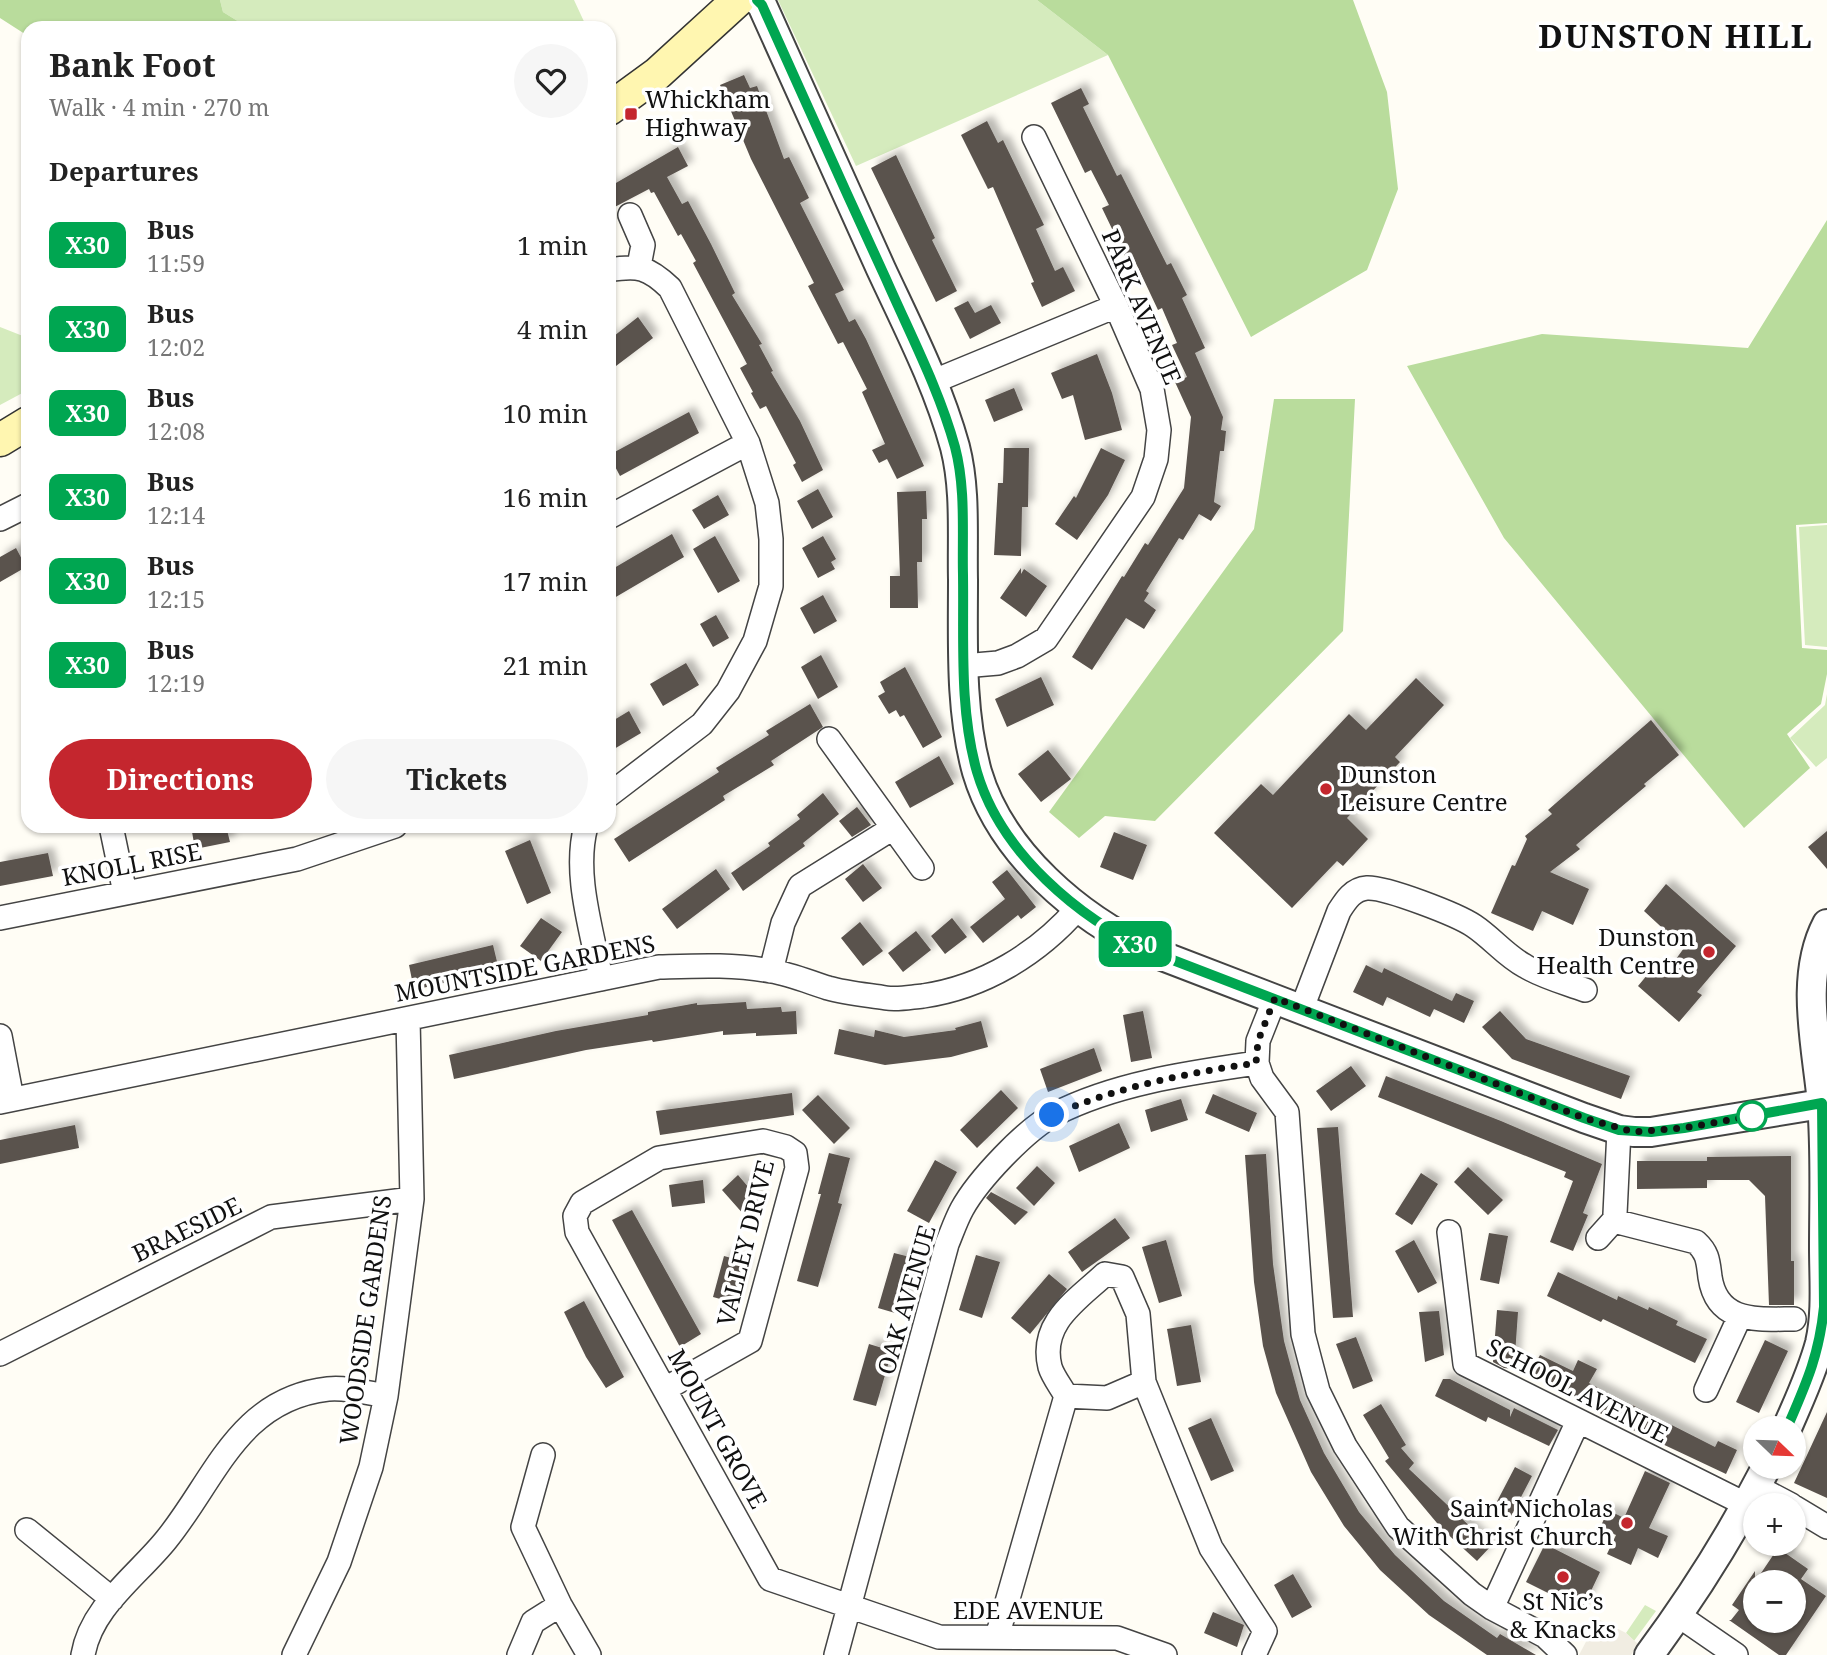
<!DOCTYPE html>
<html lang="en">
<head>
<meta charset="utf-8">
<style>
	body { margin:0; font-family:"Noto Serif",serif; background:#f6f6f6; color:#222; height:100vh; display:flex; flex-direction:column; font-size:26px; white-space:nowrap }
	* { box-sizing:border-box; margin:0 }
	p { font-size:23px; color:#767676 }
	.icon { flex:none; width:38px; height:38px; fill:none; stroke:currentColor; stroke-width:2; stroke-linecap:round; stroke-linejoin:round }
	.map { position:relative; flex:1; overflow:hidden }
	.panel { position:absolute; left:21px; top:21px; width:595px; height:812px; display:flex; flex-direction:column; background:#fff; border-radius:21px; box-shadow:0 2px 5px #0004 }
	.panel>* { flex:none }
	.badge { padding:0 14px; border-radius:10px; font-size:24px; line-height:46px }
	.needle { width:46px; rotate:113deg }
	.fabs { position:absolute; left:1743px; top:1416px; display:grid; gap:14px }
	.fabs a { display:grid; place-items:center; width:63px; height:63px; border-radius:50%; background:#fff; box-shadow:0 2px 5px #0004; font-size:35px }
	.you { position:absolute; width:35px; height:35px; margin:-18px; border:5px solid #fff; border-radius:50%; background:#1a73e8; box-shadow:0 0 0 10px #1a73e833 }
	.map>.badge { position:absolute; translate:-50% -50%; box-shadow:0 0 0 4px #fff }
	h2 { padding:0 28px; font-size:26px; line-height:63px }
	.round { display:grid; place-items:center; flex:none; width:74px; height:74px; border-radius:37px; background:#f6f6f6 }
	.summary { display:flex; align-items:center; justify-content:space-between; height:119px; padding:0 28px }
	h1 { font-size:33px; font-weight:700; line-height:52px }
	.primary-button { display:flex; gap:14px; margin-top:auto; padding:14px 28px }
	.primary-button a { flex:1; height:80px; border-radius:42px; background:#c4262e; color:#fff; font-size:28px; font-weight:700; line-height:80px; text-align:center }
	.primary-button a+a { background:#f6f6f6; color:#222 }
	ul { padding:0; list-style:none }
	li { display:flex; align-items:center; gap:21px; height:84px; padding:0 28px }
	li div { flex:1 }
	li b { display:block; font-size:26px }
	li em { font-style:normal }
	li .badge { min-width:77px; font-weight:700; text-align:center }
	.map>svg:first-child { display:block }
</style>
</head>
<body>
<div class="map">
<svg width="1827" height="1655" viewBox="0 0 1827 1655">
	<defs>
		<filter id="shadow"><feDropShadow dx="6" dy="-6" stdDeviation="3.5" flood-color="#0004"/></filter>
	</defs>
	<rect width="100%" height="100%" fill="#fffdf5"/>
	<path fill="#d5ebbd" d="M220,0h354l13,28h-338l-26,-16z
		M778,0h259l71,55 -252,111z
		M0,327l28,11v52l-28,15z
		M1827,525v122l-22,-2 -6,-118z
		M1827,694v64l-11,9 -26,-29 35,-33z
		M1645,1605l11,6 -22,30 -8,-8z"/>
	<path fill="#b9dc9c" d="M0,0h220l3,12 26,16h-221v8l-28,-18z
		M1037,0h316l34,92 11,97 -31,81 -116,67 -143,-282z
		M1827,220v303l-31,2 6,123 25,2v24l-6,30 -34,30 23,34 -66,60 -240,-290 -97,-172 135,-32 206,14z
		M1274,399h81l-12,232 -188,190 -50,-5 -26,22 -30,-26 205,-283z"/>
	<path fill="#f1ede2" d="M1598,1619l28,14 12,11 -7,11h-52z"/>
	<path fill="#5a524d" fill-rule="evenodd" filter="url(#shadow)" d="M744,75l6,13 7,-2 27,73 5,-2 20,41 -9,5 44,87 -9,4 14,28 6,-3 11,20 58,127 -27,13 -10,-20 -8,4 -7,-13 13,-6 -23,-52 5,-3 -24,-47 -5,2 -30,-58 6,-3 -63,-124 -31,-74z
		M1081,88l8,16 -6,3 34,69 4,-2 46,91 4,-2 16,32 -5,3 23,50 -10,5 28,64 -2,13 5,1 -2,20h-4l-6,51 7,4 -10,15 -12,-7 -16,26 -4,-2 -33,53 3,2 -5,8 12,9 -12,19 -18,-11 -34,52 -20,-13 50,-81 2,1 21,-34 3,2 36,-57 7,-71 -16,-35 12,-5 -15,-32 5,-2 -15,-35 -4,2 -25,-53 -6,3 -25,-52 7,-3 -18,-35 -6,3 -34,-70z
		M987,121l11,22 5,-3 41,85 -8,4 19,42 8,-4 12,24 -33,16 -11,-24 3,-1 -41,-95 -5,2 -27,-54z
		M678,147l10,19 -21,11 15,27 6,-3 23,43 24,49 -3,2 30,49 -3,1 14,26 -2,1 29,49 23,49 -21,12 -9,-17 3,-2 -30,-57 -6,3 -9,-16 2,-1 -13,-24 7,-4 -54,-101 3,-2 -15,-27 -3,2 -24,-44 -3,1 -2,-4 -40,21v-23z
		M896,155l39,83 -3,2 25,51 -21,11 -65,-134z
		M968,301l7,12 16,-8 10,18 -31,16 -16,-31z
		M638,317l15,21 -37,28 -7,-9v-17z
		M1097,354l15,39 10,37 -37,10 -12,-45 -11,4 -11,-26z
		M1014,388l9,22 -29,12 -9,-22z
		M689,412l10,21 -79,43 -11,-21z
		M1004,448h25l-1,59h-6l-1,49 -27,-1 4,-72h5z
		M1101,448l24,12 -17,35 -31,45 -22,-16 19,-28 2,2z
		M818,489l15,28 -21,12 -15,-28z
		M926,491l1,28h-5v43h-5l1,46h-28v-32h10l-3,-84z
		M718,495l11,20 -25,14 -12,-19z
		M672,534l12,23 -75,44v-30z
		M715,536l25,45 -22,12 -25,-44z
		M823,536l13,23 -5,3 4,7 -17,9 -16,-30z
		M16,548l10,19 -26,15v-25z
		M1021,568v6l3,-5 23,17 -21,31 -26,-19z
		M823,595l14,26 -23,13 -14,-26z
		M716,615l13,23 -16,9 -13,-23z
		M821,655l17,32 -20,12 -17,-32z
		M686,663l13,22 -36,21 -13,-22z
		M905,667l37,70 -19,11 -19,-33 -4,2 -4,-7 -7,4 -11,-18 7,-4 -5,-10z
		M1041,677l13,28 -47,22 -12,-28z
		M1416,678l28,27 -49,52 5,5 -53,56 21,21 -25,27 -6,-5 -45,47 -78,-75 47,-49 12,11 76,-81 17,16z
		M810,704l13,23 -52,34 3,4 -51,31 2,4 -96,62 -15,-23 105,-67 -3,-4 53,-33 -3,-4z
		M629,711l12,22 -32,19v-29z
		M1651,720l28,35 -35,29 2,2 -70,59 4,4 -30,23 39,17 -16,36 -31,-14 -9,20 -42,-18 21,-48 3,1 12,-27 -2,-3 27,-22 -4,-4z
		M1048,750l23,29 -30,23 -23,-28z
		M939,756l15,28 -44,24 -15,-26z
		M823,793l16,21 -36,29 2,3 -62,45 -12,-18 39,-27 -2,-3 32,-24 -3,-4z
		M857,807l14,18 -19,12 -13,-16z
		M191,826h35l4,16 -35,7z
		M1827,831v38l-19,-22z
		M1114,832l33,13 -14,35 -33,-13z
		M530,840l21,53 -24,11 -22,-53z
		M48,853l5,23 -53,10v-24z
		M863,864l19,24 -19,14 -18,-23z
		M716,869l14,20 -53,40 -15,-20z
		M1007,870l29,37 -15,12 -3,-4 -35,28 -13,-16 35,-28 -13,-17z
		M1666,884l70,62 -39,46 5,3 -23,27 -41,-36 15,-18 10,9 21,-29 -40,-37z
		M541,918l21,14 -21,29 -21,-15z
		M952,918l15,19 -22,17 -14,-18z
		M860,922l23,29 -20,15 -22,-28z
		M916,931l15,19 -28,22 -15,-19z
		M493,945l6,25 -85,20 -5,-25z
		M1366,965l16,8 2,-5 68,33 4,-8 18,8 -10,22 -30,-14 -4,8 -43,-20 -4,9 -30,-14z
		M746,1002l1,7 34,-2 1,5 14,-1 1,23 -41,2v-3l-33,2v-4l-70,11 -1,-2 -66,10 -132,29 -5,-24 107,-24 92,-16v-3l49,-9v2z
		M1143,1011l9,47 -21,4 -8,-47z
		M1500,1011l26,28 104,37 -9,23 -109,-40 -30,-32z
		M981,1021l7,26 -37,10 -66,8 -51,-11 5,-25 35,8 1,-7 29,7 52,-7 -1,-2z
		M1094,1048l8,23 -54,21 -8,-23z
		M1351,1066l15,20 -35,25 -15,-20z
		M1386,1076l115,45 101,43 -19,49 5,2 -15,36 -23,-9 23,-61 -9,-4 2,-5 -188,-75z
		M1001,1090l17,18 -41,40 -17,-18z
		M792,1093l2,22 -134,20 -4,-24z
		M1213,1094l44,19 -8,19 -44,-19z
		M818,1095l32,33 -16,16 -32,-34z
		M1181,1099l7,21 -37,12 -6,-22z
		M1119,1123l11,25 -51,24 -10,-26z
		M75,1125l4,23 -79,16v-24z
		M1338,1127l15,190 -20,1 -16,-190z
		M829,1153l21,5 -12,45 4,1 -24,83 -21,-6 24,-87h-3z
		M1266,1154l7,110 11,77 16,59 24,53 35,59 36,43 49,46 53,37 3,-4 36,21h-49l-58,-40 -49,-45 -22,-27 -14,-17 -33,-54 -35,-79 -13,-47 -9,-64 -9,-127z
		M1791,1156v105h3v44h-25l-4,-109 -16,-16h-42v8l-70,1v-28h70v-4z
		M935,1160l22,12 -28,51 -22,-12z
		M1037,1166l18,17 -21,23 -18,-18z
		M1468,1167l35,33 -15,15 -34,-33z
		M1421,1173l17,11 -26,41 -17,-11z
		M738,1175l23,27 -16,14 -23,-26z
		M703,1180l2,23 -33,4 -3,-22z
		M991,1192l37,20 -13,13 -29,-27z
		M632,1210l69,124 -21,13 -68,-127z
		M1115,1218l15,20 -48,34 -14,-20z
		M1489,1233l19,3 -9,48 -19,-4z
		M1166,1240l16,56 -23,7 -17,-56z
		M1414,1240l23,43 -19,10 -23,-42z
		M894,1253l24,6 -16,56 -24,-7z
		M976,1255l24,7 -18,56 -23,-8z
		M724,1256l22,6 -11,41 -22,-6z
		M1558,1272l59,28 1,-4 30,14 1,-3 29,14 -2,4 31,14 -12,24 -92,-44 -2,3 -54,-26z
		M1049,1274l18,15 -37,45 -19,-16z
		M584,1301l40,76 -18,11 -20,-31 -22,-45z
		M1497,1310l21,2 -4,57 -10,-1 -11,-6z
		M1439,1311l5,44 -19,7 -6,-50z
		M1191,1325l10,57 -24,4 -10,-57z
		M1356,1337l17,44 -20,8 -17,-45z
		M1765,1340l23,11 -29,62 -23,-11z
		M869,1344l23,7 -16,55 -23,-6z
		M1540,1355l33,16 5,-11 19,9 -8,14 126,64 3,-6 19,9 -11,24 -87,-41 -51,-26 2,-3 -60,-30z
		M1443,1379h7l60,31v7l4,-9 44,22 -9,16 -61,-29 -2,5 -51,-26z
		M1381,1404l25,41 -5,3 13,15 -5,6 82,77 -14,15 -35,-32 -57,-68 4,-3 -26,-43z
		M1827,1412v86l-33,-15z
		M1211,1418l23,53 -23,10 -23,-53z
		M1515,1467l17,9 -23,44 -17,-9z
		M1645,1471l25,12 -21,45 19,8 -10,22 -20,-10 -7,17 -24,-11 9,-19 -16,-7 8,-18 16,8z
		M1545,1544l55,28 -18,38 -56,-28z
		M1778,1548l30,21 -7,10 25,17 -40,59h-7l-50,-35h2l8,-10 -7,-5 23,-34v11zM1755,1582h39v38h-39z
		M1293,1574l19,33 -20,11 -18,-33z
		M1213,1612l31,13 -7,22 -33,-14z"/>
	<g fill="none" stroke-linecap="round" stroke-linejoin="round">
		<defs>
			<path id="minor" d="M630,215l13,30 -4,21
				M609,270c29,-5 39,-3 61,18l78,155 19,60 4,36v47l-16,55 -27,50 -26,33 -93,71
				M932,382l184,-76
				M609,517l139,-74
				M0,519l28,-14
				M963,666l35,-3 19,-7 29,-17 97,-142 13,-38 3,-29 -7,-41 -36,-83 -82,-169
				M829,739l93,129
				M111,826l14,67
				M586,826c-13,48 6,104 15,153
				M0,918l297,-59 98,-33
				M771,971l12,-48 17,-37 93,-58
				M1275,998l-17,43 -1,22 5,15 25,34 16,222 15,57 27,55 53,81 74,67 20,14 53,28 20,19
				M1302,1008l37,-97c7,-11 14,-22 28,-23 19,-1 91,27 107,38 18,12 32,30 51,40 18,11 41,17 60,24
				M0,1036l12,63
				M0,1102l659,-135c36,-1 75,-3 112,4 19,3 38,11 57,17 18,5 39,7 58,10 12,2 25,-1 37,-2 61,-9 115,-42 155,-88
				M1619,1130l-4,84 3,8 78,20c12,11 12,19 14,35 7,47 48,42 84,42
				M1449,1232l16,132 282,141
				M1598,1238l18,-20
				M0,1354l271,-137 141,-18
				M665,1389l85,-48 47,-173 -2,-15 -9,-6 -23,-6 -104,17 -77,45 -7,13 2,16 193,347 169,58 178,1 48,17
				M1706,1390l34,-74
				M1066,1396l41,2 37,-16
				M543,1455l-20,72 37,78 29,50
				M1757,1487l34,18
				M1794,1507l33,20
				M27,1530l85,69
				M1492,1608l86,-187
				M1678,1615l58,40
				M997,1637l69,-241c-4,-8 -13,-19 -16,-29 -11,-44 27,-67 55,-93l17,3 16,37 6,68 67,166 54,83 -11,24
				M83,1655c8,-48 54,-79 83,-115 49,-60 72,-141 162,-151 18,-2 40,4 58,7
				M294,1655l45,-93 32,-95 15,-71 26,-197 -4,-180
				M519,1655l14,-33 27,-17
				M836,1655l111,-411c5,-12 9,-24 15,-35 16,-29 63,-79 93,-95 61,-31 134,-41 202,-51"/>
			<path id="tertiary" d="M757,0l5,5c40,88 79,176 119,264 27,58 57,116 74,178 11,43 7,89 8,133 0,63 -3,131 14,192 24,81 101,146 175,180l432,166 35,12 15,2h17l176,-29
				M1787,1428c12,-28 25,-55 33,-85 7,-30 4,-64 4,-95 0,-48 2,-97 -2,-145 -5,-56 -23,-126 5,-179
				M1649,1655c44,-59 84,-123 118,-189"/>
			<path id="secondary" d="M609,109l48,-35 81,-74
				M0,440l28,-17"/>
		</defs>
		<use href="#minor" stroke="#444" stroke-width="26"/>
		<use href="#tertiary" stroke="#444" stroke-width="32"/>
		<use href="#secondary" stroke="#333" stroke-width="35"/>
		<use href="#minor" stroke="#fff" stroke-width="23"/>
		<use href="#tertiary" stroke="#fff" stroke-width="28"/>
		<use href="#secondary" stroke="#fff6b0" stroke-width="32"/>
	</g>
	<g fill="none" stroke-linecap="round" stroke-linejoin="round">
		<defs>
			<path id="line" d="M757,0l5,5c41,92 82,183 124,274 24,55 53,110 69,168 11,42 7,86 8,128 1,65 -4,134 14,197 24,81 101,146 175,180l432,166 35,12 32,2 33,-4 138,-25 2,204c-5,49 -18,77 -37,121"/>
		</defs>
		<use href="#line" stroke="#fff" stroke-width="16"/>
		<use href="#line" stroke="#00a651" stroke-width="10"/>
		<path stroke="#111" stroke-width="7" stroke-dasharray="0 12.6" d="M1052,1115c66,-28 134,-42 204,-52l2,-22 17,-43 309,120 50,14 50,-4 68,-12"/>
	</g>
	<g fill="#c4262e" stroke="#fff" stroke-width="2.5">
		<rect x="624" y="107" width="14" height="14" rx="3.5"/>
		<circle cx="1326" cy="789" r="7"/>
		<circle cx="1709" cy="952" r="7"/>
		<circle cx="1627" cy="1523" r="7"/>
		<circle cx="1563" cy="1577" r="7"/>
	</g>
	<circle fill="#fff" stroke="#00a651" stroke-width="3.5" cx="1752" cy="1116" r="14"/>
	<g text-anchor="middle" stroke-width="7" stroke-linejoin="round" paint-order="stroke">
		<g font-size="24" fill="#111" stroke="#fff" text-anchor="start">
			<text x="645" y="108">Whickham<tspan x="645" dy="28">Highway</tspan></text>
			<text x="1340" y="783">Dunston<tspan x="1340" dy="28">Leisure Centre</tspan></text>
			<text x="1695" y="946" text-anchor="end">Dunston<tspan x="1695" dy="28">Health Centre</tspan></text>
			<text x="1613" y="1517" text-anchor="end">Saint Nicholas<tspan x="1613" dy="28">With Christ Church</tspan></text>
			<text x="1563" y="1610" text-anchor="middle">St Nic’s<tspan x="1563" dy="28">&amp; Knacks</tspan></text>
		</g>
		<g font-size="24" fill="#111" stroke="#fff">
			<text transform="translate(1141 307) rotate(67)" y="8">PARK AVENUE</text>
			<text transform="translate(132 865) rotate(-11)" y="8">KNOLL RISE</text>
			<text transform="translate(525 969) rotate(-11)" y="8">MOUNTSIDE GARDENS</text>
			<text transform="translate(187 1230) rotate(-26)" y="8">BRAESIDE</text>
			<text transform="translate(746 1243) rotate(-76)" y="8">VALLEY DRIVE</text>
			<text transform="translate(907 1300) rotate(-74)" y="8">OAK AVENUE</text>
			<text transform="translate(366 1320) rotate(-82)" y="8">WOODSIDE GARDENS</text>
			<text transform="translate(1577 1391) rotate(27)" y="8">SCHOOL AVENUE</text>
			<text transform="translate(717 1429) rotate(61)" y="8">MOUNT GROVE</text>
			<text x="1028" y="1619">EDE AVENUE</text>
		</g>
		<g font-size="32" font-weight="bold" letter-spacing="2" fill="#111" stroke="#fff">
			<text x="1676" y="48">DUNSTON HILL</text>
		</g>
	</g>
</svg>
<div class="fabs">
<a><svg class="needle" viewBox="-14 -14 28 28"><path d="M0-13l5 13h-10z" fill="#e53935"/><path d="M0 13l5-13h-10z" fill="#767676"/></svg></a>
<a>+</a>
<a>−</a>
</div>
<div class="you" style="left:1052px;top:1115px"></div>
<b class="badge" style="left:1135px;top:944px;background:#00a651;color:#fff">X30</b>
<section class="panel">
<div class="summary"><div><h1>Bank Foot</h1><p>Walk · 4 min · 270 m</p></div><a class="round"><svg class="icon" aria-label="heart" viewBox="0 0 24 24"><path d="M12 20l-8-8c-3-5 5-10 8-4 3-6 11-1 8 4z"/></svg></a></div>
<h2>Departures</h2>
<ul>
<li><span class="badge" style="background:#00a651;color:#fff">X30</span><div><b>Bus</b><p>11:59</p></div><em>1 min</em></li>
<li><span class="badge" style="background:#00a651;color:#fff">X30</span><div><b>Bus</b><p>12:02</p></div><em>4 min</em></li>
<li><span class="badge" style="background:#00a651;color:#fff">X30</span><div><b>Bus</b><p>12:08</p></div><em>10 min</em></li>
<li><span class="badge" style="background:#00a651;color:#fff">X30</span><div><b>Bus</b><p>12:14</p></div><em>16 min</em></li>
<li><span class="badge" style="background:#00a651;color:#fff">X30</span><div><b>Bus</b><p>12:15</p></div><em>17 min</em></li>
<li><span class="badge" style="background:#00a651;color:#fff">X30</span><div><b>Bus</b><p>12:19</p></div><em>21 min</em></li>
</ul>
<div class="primary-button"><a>Directions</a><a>Tickets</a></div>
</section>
</div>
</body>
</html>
